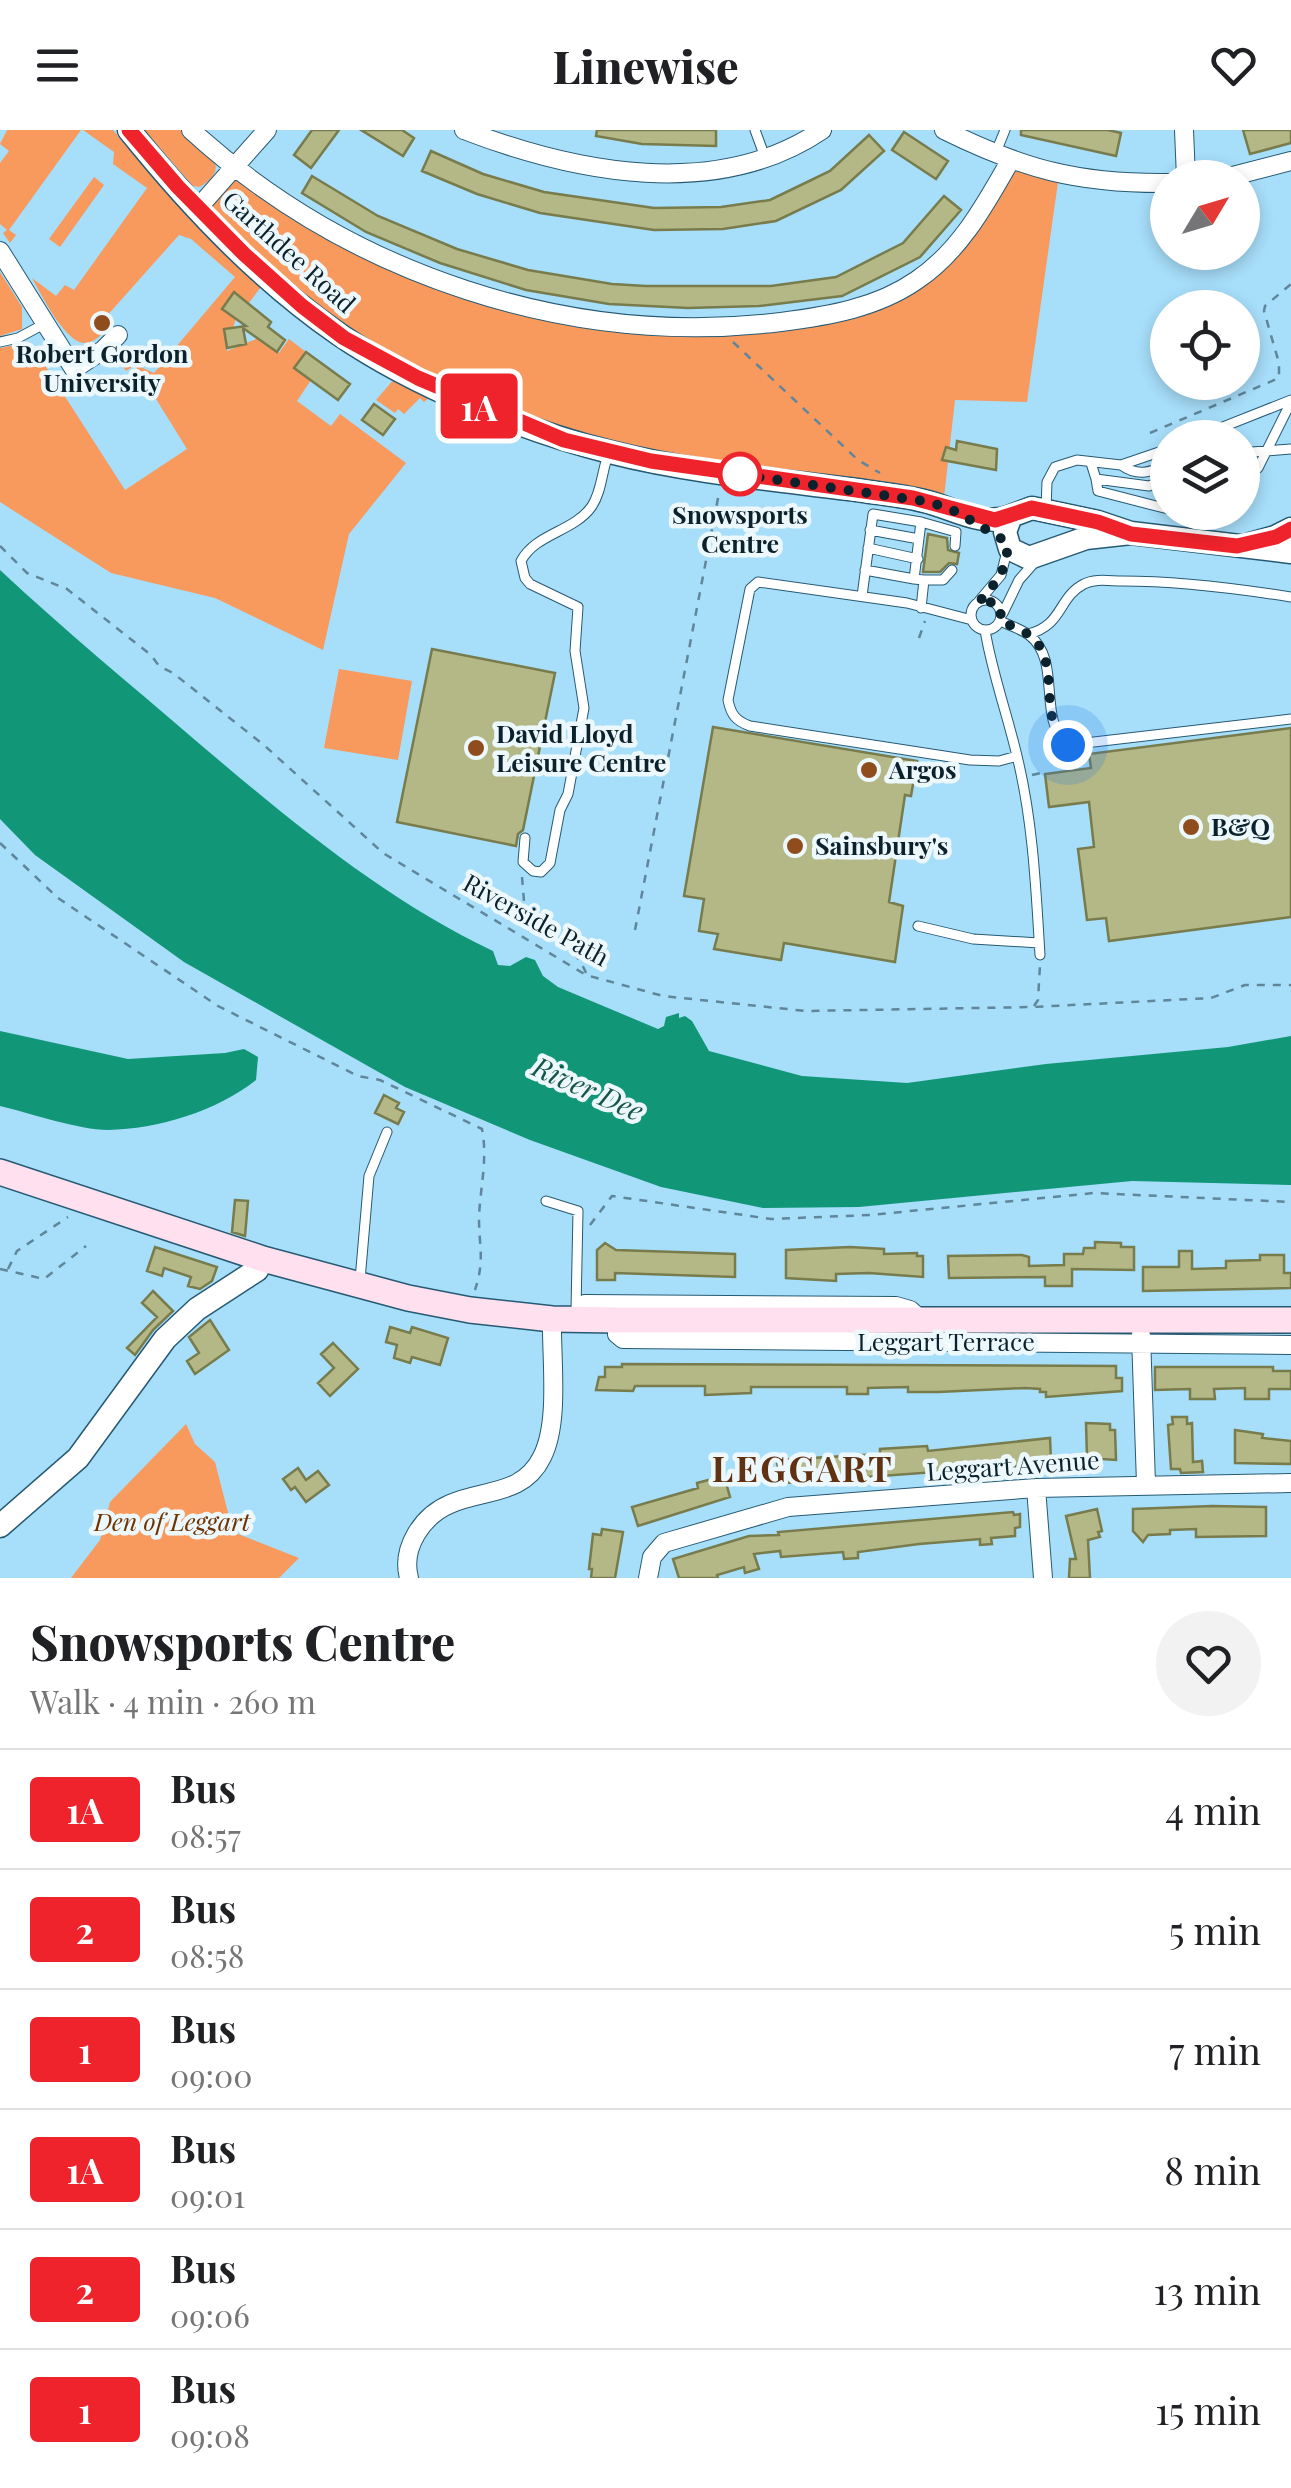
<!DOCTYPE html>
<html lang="en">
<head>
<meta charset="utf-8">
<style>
	body { margin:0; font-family:"Playfair Display",serif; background:#f2f2f2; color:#202124; height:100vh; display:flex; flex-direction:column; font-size:38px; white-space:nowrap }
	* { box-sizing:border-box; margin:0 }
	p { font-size:32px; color:#757577 }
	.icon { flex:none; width:55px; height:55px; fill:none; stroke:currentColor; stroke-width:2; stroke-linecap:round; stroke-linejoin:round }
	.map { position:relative; height:1448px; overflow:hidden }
	.side { display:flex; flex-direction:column; background:#fff; flex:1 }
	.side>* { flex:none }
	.badge { padding:0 20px; border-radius:8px; font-size:35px; line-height:65px }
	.needle { width:65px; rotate:52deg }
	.fabs { position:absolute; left:1150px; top:30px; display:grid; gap:20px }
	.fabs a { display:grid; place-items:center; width:110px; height:110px; border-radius:50%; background:#fff; box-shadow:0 5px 15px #0003; font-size:50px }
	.you { position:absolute; width:50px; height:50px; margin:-25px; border:8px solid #fff; border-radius:50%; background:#1a73e8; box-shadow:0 0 0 15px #1a73e833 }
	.map>.badge { position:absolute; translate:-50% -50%; box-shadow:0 0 0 5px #fff }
	.round { display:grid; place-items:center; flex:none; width:105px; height:105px; border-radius:52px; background:#f2f2f2 }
	.summary { display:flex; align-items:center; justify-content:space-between; height:170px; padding:0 30px }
	h1 { font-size:48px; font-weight:800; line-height:75px }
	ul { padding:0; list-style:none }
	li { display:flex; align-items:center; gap:30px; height:120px; padding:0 30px; border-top:2px solid #e0e0e0 }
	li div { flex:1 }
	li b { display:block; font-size:38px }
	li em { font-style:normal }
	li .badge { min-width:110px; font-weight:700; text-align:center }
	header { display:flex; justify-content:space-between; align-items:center; height:130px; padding:0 30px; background:#fff; font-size:45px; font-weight:800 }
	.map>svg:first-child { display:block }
</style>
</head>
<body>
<header><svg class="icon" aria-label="menu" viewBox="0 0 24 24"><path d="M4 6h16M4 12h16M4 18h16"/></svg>Linewise<svg class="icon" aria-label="heart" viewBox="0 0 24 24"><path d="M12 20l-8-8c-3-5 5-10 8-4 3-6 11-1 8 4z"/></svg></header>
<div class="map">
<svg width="1291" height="1448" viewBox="0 0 1291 1448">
	<rect width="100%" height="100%" fill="#a7defa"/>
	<path fill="#f8995d" d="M7,0h74l-72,100 7,5 -6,8 -7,-10 4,-3 -7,-6v-61l9,-12 -9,-7z
		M83,0h30l35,42 115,112 -14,19 -15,-10 2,25 -3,10 -9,2 3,21 29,-12v-3l23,17 10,-14 17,13 -12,16 17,12 -14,21 34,25 9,-12 66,49 -57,71 -26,116 -108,-52 -104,-25 -111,-71v-154l30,-6 95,148 62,-41 -52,-84 -9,6 -10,-15 8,-6 19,18 11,5 81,-96 -44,-38 -12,-4 -74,83 6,7c-7,7 -15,17 -25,18 -20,2 -45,-49 -54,-65l24,18 9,-11 9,5 73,-102 -34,-24 1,-12z
		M144,0h39c21,20 52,35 17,57l-7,-1z
		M1010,31l49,14 -32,227 -72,-2 -12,106 -334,-54 -227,-92 -184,-152 35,-40 167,99 195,53 219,-2 105,-39z
		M94,47l10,8 -44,62 -11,-8z
		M0,142l22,35v22l-22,7z
		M395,248l36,18 -7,6 -4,-4 -16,16 -6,-5 -3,4 -19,-13z
		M339,539l73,12 -14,79 -74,-12z
		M186,1294l9,20 20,18 18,70 66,26 -20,20h-208l29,-38 10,-38z"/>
	<path fill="#119678" d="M0,440c63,59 130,114 195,170 92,78 188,159 298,211l5,14 12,1 16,-9 9,3 8,16 15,11 100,42 6,-3 2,-9 13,-4v5l6,-2 7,5 17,30 93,25 105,7 139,-19 182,-17 63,-11v149l-159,-4 -273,26 -96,1 -102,-21 -131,-47 -125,-53 -221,-125 -149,-107 -35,-36z
		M0,901l128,28 97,-6 19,-4 14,8 -2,23c-39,31 -98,49 -148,50 -29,0 -78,-17 -108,-24z"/>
	<path fill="#b4b886" stroke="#787b4b" stroke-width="2.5" d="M312,0h27l-28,38 -17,-13z
		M361,0h41l12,8 -11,18z
		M597,0h119v16l-74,-2 -46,-8z
		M1021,0h87l13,3 -5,23 -95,-21z
		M1243,0h48v13l-41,11z
		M904,2l44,29 -12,18 -44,-29z
		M869,5l15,16 -43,39 -65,31 -53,8 -69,1 -114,-17 -63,-19 -55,-23 9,-20 52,23 61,18 110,16 67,-1 49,-7 31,-15 29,-14z
		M312,46l66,40 79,33 71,21 84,14 34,2h125l65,-9 67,-34 41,-47 17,14 -41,47 -78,39 -83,10 -71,2 -79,-4 -83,-14 -86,-27 -74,-31 -64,-39z
		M234,162l37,30 -3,5 17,13 -8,12 -34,-24 3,16 -19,4 -3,-19 22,-3 -24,-17z
		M306,222l44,32 -12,16 -44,-32z
		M374,274l21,15 -12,16 -21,-15z
		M957,311l40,8 -1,21 -54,-10 4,-13 10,3z
		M928,404l19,4 1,12 11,3 -2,11 -8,-1 -9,9h-17z
		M432,519l123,24 -32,157 -5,4 -2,12 -119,-24z
		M713,597l204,34 -6,35 -6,-1 -16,107 14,4 -8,56 -111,-19 -3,17 -67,-11 4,-15 -19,-3 5,-32 -20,-3z
		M1291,598v189l-182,24 -3,-23 -19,2 -9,-71 16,-2 -5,-45 -40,5 -4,-33 46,-6 -2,-14z
		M384,965l15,8 -3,5 8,4 -6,12 -23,-11z
		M235,1070l13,1 -3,35 -13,-4z
		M1095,1112l26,1v4h13v23l-62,-1v17h-27v-9l-96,1 -1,-22 74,-1 7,2v9l35,-1v-11h19l1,-6h11z
		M605,1113l11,7 119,4v23l-120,-4v7h-18v-30z
		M155,1117l62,20 -5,14 -12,8 -12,-3 3,-9 -27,-9 -2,8 -15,-5z
		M850,1117l34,2v5l33,-1v3h6v21l-54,-4 -33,1v7l-50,-3v-28z
		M1179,1121h13v18l34,-1v-7l34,-1v-5h24v18h7v15l-148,3v-24h36z
		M153,1161l20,20 -20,19 -18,25 -8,-7 30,-31 -15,-14z
		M210,1190l19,30 -34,24 -8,-13 12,-8 -10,-16z
		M390,1197l20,6 2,-6 36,11 -8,27 -28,-8 -2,6 -16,-5 3,-13 -11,-3z
		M333,1213l25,26 -28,27 -12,-13 16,-15 -13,-14z
		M622,1234l494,2v12h6v13l-76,6v-5h-6v-3l-15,-1 -87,4h-30v-5l-40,1v6h-21v-7h-96v6l-46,2v-9h-70l-2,5 -37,-1 3,-13h6v-10h17z
		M1155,1237h118v4h18v18h-22v10h-24v-11l-31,1 1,10h-25v-10l-35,1z
		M1172,1287h15v7l5,-1 1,39 9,-1 1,11 -22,1 -1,-4h-9l-3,-44 5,-1z
		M1086,1293l24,1v6h5l1,30 -29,-2z
		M1235,1300l28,4 -1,4 29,3v23l-56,-1z
		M1050,1308l1,23 -6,3 -260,19v-2h-6l-2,-21 103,-6v-5l47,-3 1,5z
		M298,1338l8,12 12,-9 11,14 -23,17 -11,-15 -4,3 -8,-11z
		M724,1346l6,21 -92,29 -6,-19 66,-19 -1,-5z
		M1212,1376l54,1v29l-70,1v-8l-26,1v4l-22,1 -5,7 -10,-11v-22z
		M1097,1379l5,22 -4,1 2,5 -12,3 2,38h-21l1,-19h6l-10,-43z
		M1013,1382l1,3 6,-1v13l-5,1v8l-24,2 1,6 -12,1v-6l-61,5 -61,8v6l-14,1 -1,-7 -62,5 -1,-6 -26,3 5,15 -14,4 -1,-6 -27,8 1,3h-39l-6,-19 76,-23 30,-1 -1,-3z
		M602,1399l21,3 -8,46h-24l1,-9h-3l4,-35 8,1z"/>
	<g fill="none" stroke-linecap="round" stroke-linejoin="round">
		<defs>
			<path id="service" d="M755,0l11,30
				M996,22l9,-22
				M0,212l18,-4 28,-15
				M1195,308l96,-38
				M1252,322l39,-3
				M1091,333l5,16 53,7 19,-7
				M1121,335c17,12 29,7 47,0
				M1258,338l33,-66
				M1096,349l2,12 70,18
				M1046,379l1,-27 8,-15 22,-7 44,5 47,-16
				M921,392l35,10 -1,14
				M870,400l49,9
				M868,418l50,11
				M865,440l49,9
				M924,450h19l9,-10
				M862,466l11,-82 48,8 -7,57 10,1 -3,28
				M971 485a15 15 0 1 1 30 0a15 15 0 1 1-30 0Z
				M979,471l22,-26 6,-24
				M1003,483l16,-33 15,-17
				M972,490l-65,-17 -149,-21 -8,7 -22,111c3,15 8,21 22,26l220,34 29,1 18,-5
				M1000,491c9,4 21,8 29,14 34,26 7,84 39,110l223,-26
				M985,500c7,43 22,83 32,126 16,65 19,133 23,199
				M1028,504c35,-8 30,-37 56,-50 11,-6 26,-3 38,-3 57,0 112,7 169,16
				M525,708l-2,24 10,9 8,1 9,-9 10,-53 8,-16 16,-86 -9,-57 3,-44 -48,-23 -5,-6 -4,-17c15,-28 53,-29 71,-55 10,-15 10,-37 17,-54
				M918,796l55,13 66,4
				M546,1071l32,10 -2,99
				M360,1150l9,-104 18,-44"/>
			<path id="minor" d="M191,0c158,144 377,218 590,192 47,-6 96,-14 136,-42 43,-29 68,-75 93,-119
				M464,0c112,43 253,71 358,0
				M944,0c79,39 134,54 224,53
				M1184,0l2,48
				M1225,48l66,-17
				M198,78l69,-78
				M0,121l74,118 29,-19 15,-15
				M576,1190l9,-16 311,2 14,4 11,10
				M618,1190l-1,14 6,5 668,6
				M1141,1205l5,149
				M1036,1358l7,90
				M409,1448c-8,-30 13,-62 41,-74 33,-15 73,-8 92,-47 18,-35 9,-99 10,-138
				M648,1448l4,-21 12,-14 124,-36 248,-19 255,-5"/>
			<path id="tertiary" d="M129,0c60,75 132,151 211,205 73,50 184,96 270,117 83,21 170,28 254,39 20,3 40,5 60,10 27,6 59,27 87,15
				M1131,403l-45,5 -57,20 -19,-9 -5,-17 6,-16 21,-8 66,14 33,11 160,19
				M1250,414l25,-7 16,-8
				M0,1396l78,-68 87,-119 32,-30 60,-39 6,-11"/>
			<path id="secondary" d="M0,1042l263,87 145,39 62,12 82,9 66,1h673"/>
		</defs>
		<use href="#service" stroke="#265a73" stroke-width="11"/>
		<use href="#minor" stroke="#265a73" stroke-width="20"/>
		<use href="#tertiary" stroke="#265a73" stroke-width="25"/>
		<use href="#secondary" stroke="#265a73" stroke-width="28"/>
		<path stroke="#5f869a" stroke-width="2.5" stroke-dasharray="8 8" stroke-linecap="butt" d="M733,212l125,118 22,13
			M1150,303l129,-55v-15l-15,-52 1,-5 26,-22
			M0,416l27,27 40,16 84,66 8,11 14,7 92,73 118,107 203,122 77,21 143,15 227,-4 178,-9 34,-13h46
			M919,508l6,-17
			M1032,645l9,-2
			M0,713l58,55 160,108 140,70 22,4 102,49c6,30 -2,59 -3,89 0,30 6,41 -4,72
			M522,747l2,24c20,20 52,47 62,72
			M635,800l84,-437
			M1034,876l4,-6 2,-35
			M590,1095l22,-29 159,23 99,-4 224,-22 197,9
			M0,1139l44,10 42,-33
			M8,1139l9,-18 51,-34"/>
		<use href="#service" stroke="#fff" stroke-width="9"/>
		<use href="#minor" stroke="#fff" stroke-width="18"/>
		<use href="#tertiary" stroke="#fff" stroke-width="22"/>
		<use href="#secondary" stroke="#ffe0ee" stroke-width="25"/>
	</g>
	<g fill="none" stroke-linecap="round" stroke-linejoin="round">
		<defs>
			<path id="line" d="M129,0l49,57 66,67 58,52 42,32 74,40 146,62 87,21 262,37 82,22 37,-12 66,14 33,12 106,12 39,-9 15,-8"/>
		</defs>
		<use href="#line" stroke="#fff" stroke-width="22"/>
		<use href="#line" stroke="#ee232c" stroke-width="15"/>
		<path stroke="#0b212c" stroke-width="10" stroke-dasharray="0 18" d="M740,344l-17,-2 207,30 27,10 50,30c2,27 -12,42 -29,61l16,-1 7,8 -1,11c9,4 21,8 29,14 35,26 6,85 39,110"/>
	</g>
	<g fill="#8f4c1d" stroke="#edf8fd" stroke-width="4">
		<circle cx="102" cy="193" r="10"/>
		<circle cx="476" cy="618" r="10"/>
		<circle cx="869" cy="640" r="10"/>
		<circle cx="1191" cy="697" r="10"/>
		<circle cx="795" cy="716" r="10"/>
	</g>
	<circle fill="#fff" stroke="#ee232c" stroke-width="5" cx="740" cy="344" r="20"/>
	<g text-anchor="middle" stroke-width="9" stroke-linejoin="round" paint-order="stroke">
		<g font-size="25" fill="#0b212c" stroke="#edf8fd">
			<text transform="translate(289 122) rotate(42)" y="9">Garthdee Road</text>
			<text transform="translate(536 790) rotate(29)" y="9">Riverside Path</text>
			<text x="946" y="1221">Leggart Terrace</text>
			<text transform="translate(1013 1336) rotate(-4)" y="9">Leggart Avenue</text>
		</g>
		<g font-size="25" font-weight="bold" fill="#0b212c" stroke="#edf8fd" text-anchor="start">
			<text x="102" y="233" text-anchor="middle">Robert Gordon<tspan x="102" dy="29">University</tspan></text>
			<text x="496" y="613">David Lloyd<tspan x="496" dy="29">Leisure Centre</tspan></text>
			<text x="889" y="649">Argos</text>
			<text x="1211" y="706">B&amp;Q</text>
			<text x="815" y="725">Sainsbury's</text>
		</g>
		<g font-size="25" font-weight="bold" fill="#0b212c" stroke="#edf8fd">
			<text x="740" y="394">Snowsports<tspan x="740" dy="29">Centre</tspan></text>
		</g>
		<g font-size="25" font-style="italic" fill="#703300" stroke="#edf8fd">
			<text x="172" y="1401">Den of Leggart</text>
		</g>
		<g font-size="28" font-style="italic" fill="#175645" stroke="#edf8fd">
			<text transform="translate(588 959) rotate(24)" y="10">River Dee</text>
		</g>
		<g font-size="35" font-weight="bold" letter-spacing="2.5" fill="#603212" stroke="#edf8fd">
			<text x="803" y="1352">LEGGART</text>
		</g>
	</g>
</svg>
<div class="fabs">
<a><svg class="needle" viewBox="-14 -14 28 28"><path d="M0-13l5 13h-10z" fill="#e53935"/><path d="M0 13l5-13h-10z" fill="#757577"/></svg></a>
<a><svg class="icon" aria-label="locate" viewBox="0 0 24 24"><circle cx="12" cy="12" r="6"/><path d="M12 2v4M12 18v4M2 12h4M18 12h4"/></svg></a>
<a><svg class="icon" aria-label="layers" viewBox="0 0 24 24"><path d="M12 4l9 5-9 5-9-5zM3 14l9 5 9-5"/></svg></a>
</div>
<div class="you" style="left:1068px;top:615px"></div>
<b class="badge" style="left:479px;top:276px;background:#ee232c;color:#fff">1A</b>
</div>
<section class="side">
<div class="summary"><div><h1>Snowsports Centre</h1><p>Walk · 4 min · 260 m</p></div><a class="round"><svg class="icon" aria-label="heart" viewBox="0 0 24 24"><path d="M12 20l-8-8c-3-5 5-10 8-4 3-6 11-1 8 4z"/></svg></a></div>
<ul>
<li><span class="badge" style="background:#ee232c;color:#fff">1A</span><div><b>Bus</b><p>08:57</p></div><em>4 min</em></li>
<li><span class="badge" style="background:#ee232c;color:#fff">2</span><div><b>Bus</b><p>08:58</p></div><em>5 min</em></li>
<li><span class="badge" style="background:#ee232c;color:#fff">1</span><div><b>Bus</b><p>09:00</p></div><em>7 min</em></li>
<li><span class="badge" style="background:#ee232c;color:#fff">1A</span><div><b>Bus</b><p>09:01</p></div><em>8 min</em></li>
<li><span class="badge" style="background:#ee232c;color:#fff">2</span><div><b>Bus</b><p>09:06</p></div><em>13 min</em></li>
<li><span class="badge" style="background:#ee232c;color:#fff">1</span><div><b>Bus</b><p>09:08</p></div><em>15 min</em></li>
</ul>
</section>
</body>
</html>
